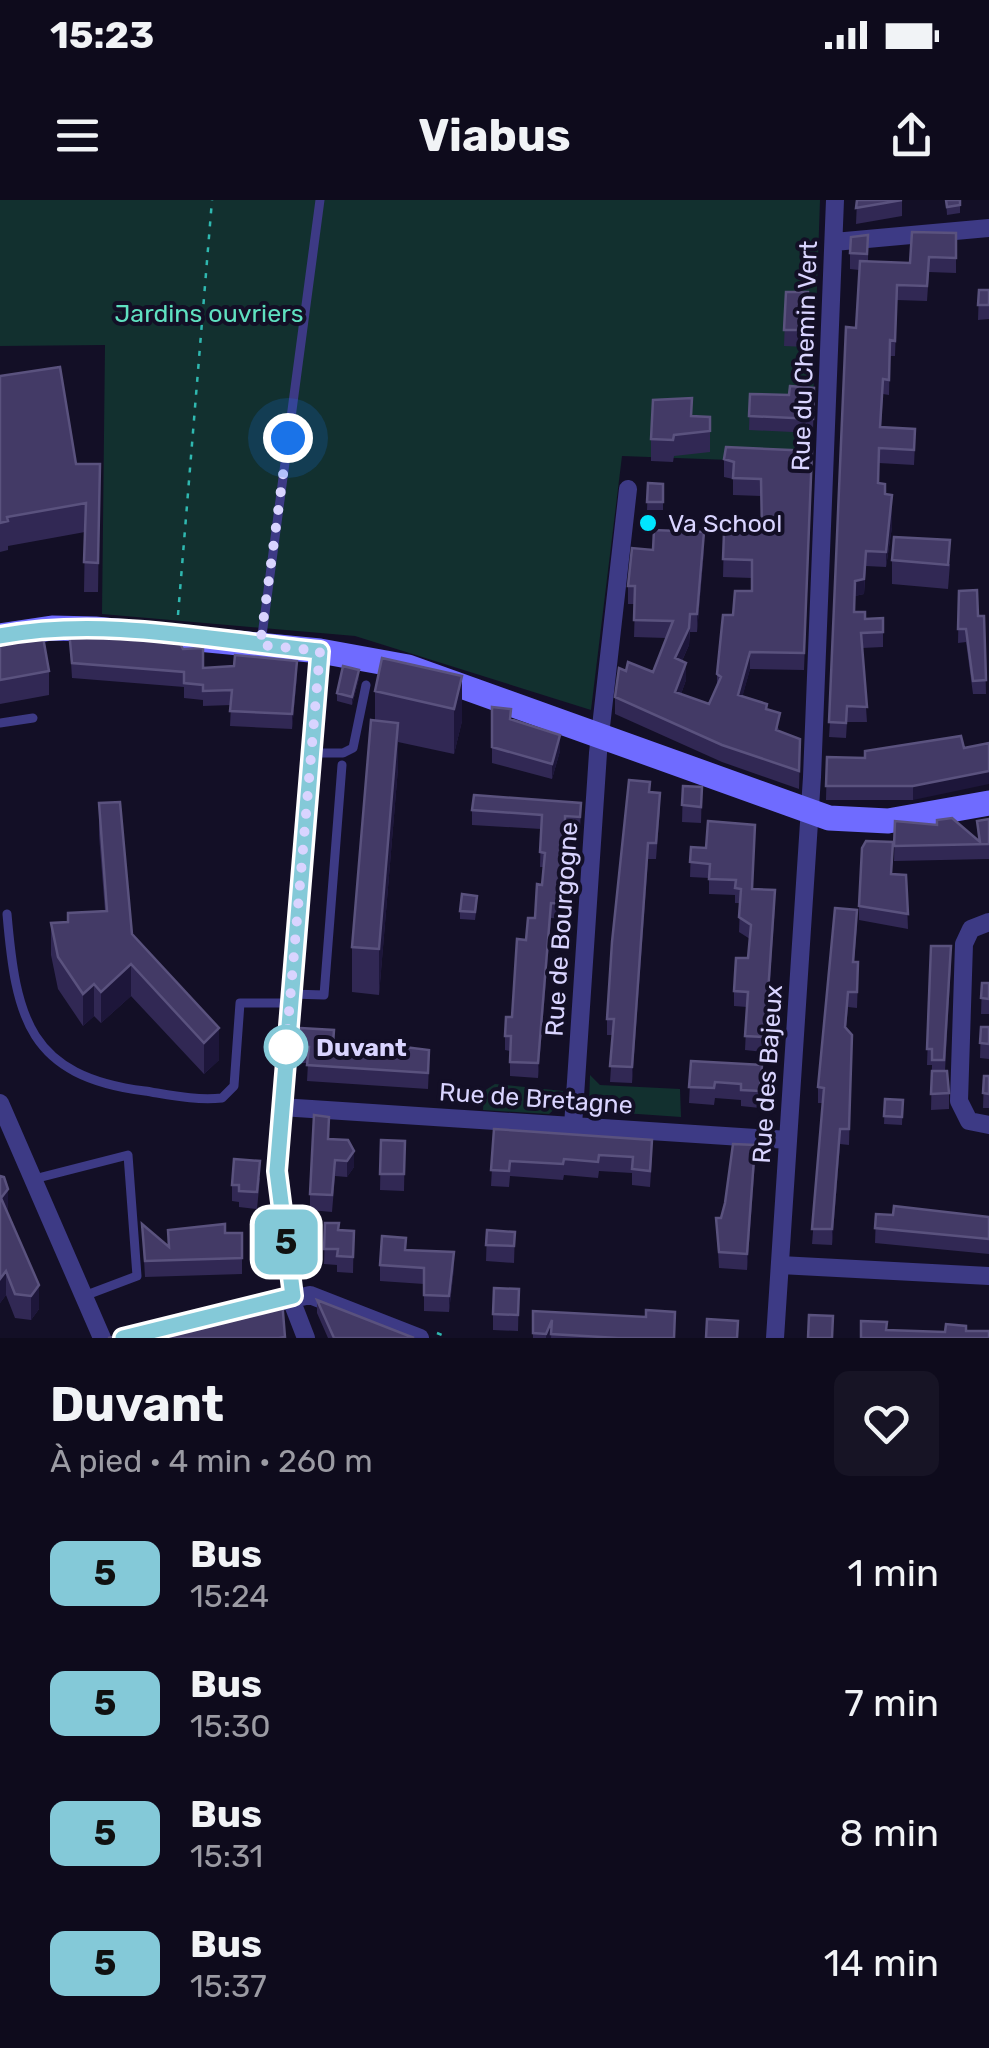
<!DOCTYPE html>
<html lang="fr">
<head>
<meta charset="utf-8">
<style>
	body { margin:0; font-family:Rubik,sans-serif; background:#171425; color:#f1f3f6; height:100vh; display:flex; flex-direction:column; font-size:38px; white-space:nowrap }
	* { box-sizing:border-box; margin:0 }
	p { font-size:32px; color:#9b9ba3 }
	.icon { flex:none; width:55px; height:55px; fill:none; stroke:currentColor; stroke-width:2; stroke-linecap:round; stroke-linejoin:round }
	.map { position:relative; height:1138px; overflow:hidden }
	.details { display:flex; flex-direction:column; background:#0e0b1c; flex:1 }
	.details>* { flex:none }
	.badge { padding:0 20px; border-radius:15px; font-size:35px; line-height:65px }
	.you { position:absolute; width:50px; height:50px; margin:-25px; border:8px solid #fff; border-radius:50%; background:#1a73e8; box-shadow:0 0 0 15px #1a73e833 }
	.map>.badge { position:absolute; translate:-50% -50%; box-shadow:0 0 0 5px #fff }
	.round { display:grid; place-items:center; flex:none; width:105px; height:105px; border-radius:15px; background:#171425 }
	.headline { display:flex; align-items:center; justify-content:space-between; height:170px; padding:0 50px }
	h1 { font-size:48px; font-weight:700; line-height:75px }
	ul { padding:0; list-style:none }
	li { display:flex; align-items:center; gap:30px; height:130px; padding:0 50px }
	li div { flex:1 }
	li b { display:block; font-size:38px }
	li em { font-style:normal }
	li .badge { min-width:110px; font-weight:700; text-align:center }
	.status { display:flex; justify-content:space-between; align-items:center; height:70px; padding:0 50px; background:#0e0b1c; direction:ltr }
	.status svg { height:28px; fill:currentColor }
	header { display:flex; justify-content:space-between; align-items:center; height:130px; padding:0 50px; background:#0e0b1c; font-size:45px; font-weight:700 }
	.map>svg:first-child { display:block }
</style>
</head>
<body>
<div class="status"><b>15:23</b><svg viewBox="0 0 49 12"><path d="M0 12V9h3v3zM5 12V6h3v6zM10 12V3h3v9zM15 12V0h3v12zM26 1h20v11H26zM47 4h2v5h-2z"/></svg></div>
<header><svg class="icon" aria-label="menu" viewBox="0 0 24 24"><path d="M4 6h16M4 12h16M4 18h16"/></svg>Viabus<svg class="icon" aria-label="share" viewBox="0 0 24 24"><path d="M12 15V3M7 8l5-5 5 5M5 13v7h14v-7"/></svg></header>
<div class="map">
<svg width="989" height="1138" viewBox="0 0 989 1138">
	<rect width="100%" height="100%" fill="#130f26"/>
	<path fill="#12302f" d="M0,0h820l-9,263 -189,-7 -31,254 -236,-74 -253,-22 3,-269 -105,1z
		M590,875l10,10 80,4 1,28 -86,-6 -6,-8z
		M495,884l68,7 -1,11 -13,12 -66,-4 1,-19z"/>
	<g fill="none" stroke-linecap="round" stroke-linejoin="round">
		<path stroke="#2fb8b0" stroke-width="2.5" stroke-dasharray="5 8" stroke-linecap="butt" d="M178,415l34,-415
			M437,1133l12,5"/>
		<path stroke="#3d3a85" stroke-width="9" d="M261,443l59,-443
			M0,523l33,-5
			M312,553h31l10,-5 13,-63
			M7,714c9,104 21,162 138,177 25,4 52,10 77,7l12,-12 6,-83h50
			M291,794l33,1 18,-230
			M34,979l94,-24 9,121 -53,20"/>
		<path stroke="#3d3a85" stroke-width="18" d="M834,42l155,-14
			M989,722l-18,7 -7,15 -5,157 10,20 20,4
			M0,903l102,235
			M281,907l507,33
			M573,926l25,-373 30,-264
			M780,1065l209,11
			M250,1109l60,-14 110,43
			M306,1138l-12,-31 -17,-136 43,-520
			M775,1138l37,-561 23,-577"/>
		<path stroke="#6f6bff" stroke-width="25" d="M0,436l52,-8 43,1 225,22 88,16 421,151 59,3 101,-18"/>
	</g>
	<path fill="#312854" d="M857,0h45v16l-46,8z
		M946,0l14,5v8l-13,2z
		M956,33v40l-27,-1 -2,29 -30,-1 -2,56h-5l-1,39 -6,-1 -2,33 34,17 -1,21 -35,-2v20l6,11 7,33 -6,40 -20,-1 -2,28 -9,2v16l10,7 18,-1v29l-21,1 5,74h-20l-1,16 -17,-1 30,-467 -9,-1v-16l18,-18v26l42,2z
		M979,90h10v29l-11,1z
		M786,92l22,17 -1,38 -23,-1z
		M0,176l76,88h24l-2,128h-14l1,-60 -77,14v4l-8,2z
		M814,188l-1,45 -64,-3 1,-36 39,1z
		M692,216l18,1v35l-36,4 -1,6 -22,-1v-22z
		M724,259l88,9 -8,202 -54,-1 -8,28 25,13 13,21 20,25 -1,33 -77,-27 -107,-48v-17l11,-26 27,1 13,-34 -32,-1 1,-33h-7v-18l25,-36h51l-7,82h-7l-1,13 -7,16 4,19 -5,14 28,10 8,-16v-14l16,-59 19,-24v-13l-29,-1 1,-44 38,-2 -1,-35 -28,-1v-16l-9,-2z
		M648,283l15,1v26h-16z
		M892,360l58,4 -2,25 -56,-5z
		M959,391l19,25h6l2,78h-13l-7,-52 -8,1z
		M69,430l114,19 20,19 94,8 -5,53 -62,-3 1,-21 -28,1v-6l-19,-2v-11l-112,-9z
		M0,444l49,27v24l-49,9z
		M462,476v45l-8,33 -56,-12v26l-19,227 -27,-3v-45l23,-227v-29z
		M359,478l-7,27 -15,-4v-8z
		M492,507l68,44 -8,28 -60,-16z
		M964,548l-51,52h-87l1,-43 38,1z
		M683,586l19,1 -1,36 -19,-1z
		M650,592l10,17 -4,50h-8l-16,224 -22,-1 3,-47h-6v-16z
		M99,603l33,131 87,126 -15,14 -73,-78 -30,27 -7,-7 -11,10 -25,-37 -7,-34v-32l17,-1 37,-11 -6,-76z
		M581,603l-1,29 -15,-1v88l-14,-1 -13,160 -28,-2v-25l-5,-1v-14l7,-19 14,-77 9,-22 7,-33 1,-18h-3l1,-38 -69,-4v-15z
		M989,619v40l-95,2 1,-40 83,19 -1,-19z
		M691,647l84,58 -10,147 -20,-2 2,-43 -13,-1v-15l14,-33 2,-19 -11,-7 1,-29h-5v-8l-26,-1v-16l-19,-1z
		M892,674l14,1 2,54 -49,-9v-14z
		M477,704l-2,16 -15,-1v-8z
		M857,725l-3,37 4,16 -1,30 -9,-1 -2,21 6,7 -3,110 -9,-1 -8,101 -20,-1 11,-141h-5v-16z
		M931,746l20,16 -6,109 4,22v16l-18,1 1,-45h-5z
		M982,783h7v31h-8z
		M981,827h8v32l-9,-1z
		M334,844l95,22 -1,23 -121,-8 1,-18h-9v-16z
		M691,861l71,20 -2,27 -19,-2v-6l-26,-2 -1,7 -25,-2z
		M984,876h5v32h-6z
		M885,899l18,1 -1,25 -18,-1z
		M494,929l158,27 -2,31 -18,-2v-12l-33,-2 -1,7 -34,-3 -1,5 -53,-4 -1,11 -18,-1z
		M329,939l25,28 -7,10 -12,-1 -3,36 -22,-2v-16z
		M381,940l24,1 -1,50 -24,-1z
		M755,961l-8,109 -28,-2 -3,-50h5z
		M0,976l8,38 31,95 -8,11 -16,-2 -9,-23 -6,8z
		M260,978l-3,31 -18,-2v-5l-7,-1v-16z
		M876,1014l113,3v37l-114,-11z
		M325,1023l13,7 16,1 -1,42 -16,-1v-7l-13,-1z
		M142,1024l26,23 57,-14h17v41l-97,3z
		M487,1030l28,2 -1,31 -28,-2z
		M406,1050l48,18 -5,44 -25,-1v-27l-44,-3v-16z
		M519,1089l-1,42 -25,-1v-16z
		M317,1100l97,38h-86l-11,-25z
		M533,1111l142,27h-142z"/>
	<path fill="#1d163a" d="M892,295v32l-6,40v-15z
		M704,332v18l-7,82v-18z
		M866,351l-2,43 -9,2v-15z
		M690,414l-1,31 -14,31v-18z
		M750,452v17l-12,44v-18z
		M297,461v15l-5,53v-15z
		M686,463v17l-11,30v-18z
		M359,470v8l-7,27v-8z
		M462,476v45l-8,33v-45z
		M398,523v45l-19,227v-46z
		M560,535v16l-8,28v-15z
		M989,571v13l-76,16v-14z
		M648,643v16l-16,224v-16z
		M775,690v15l-10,147v-15z
		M551,703v15l-13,160v-15z
		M131,764v32l-30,27v-31z
		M94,784v32l-11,10v-32z
		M219,828v32l-15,14v-31z
		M840,929v15l-8,101v-16z
		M755,945v16l-8,109v-16z
		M354,951v16l-7,10v-16z
		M8,989v24l-7,9v-24z
		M454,1052v16l-5,44v-16z
		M6,1071v24l-6,8v-24z
		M39,1085v24l-8,11v-24z
		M552,1120l-1,18h-5v-4z"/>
	<path fill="#433a66" stroke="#5a527e" stroke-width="2.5" d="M857,0h45l-46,8z
		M946,0h14v5l-13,2z
		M912,32l44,1v25l-27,-1 -2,29 -30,-1 -2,56 -5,-1 -1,40 -6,-1 -3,48 35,2 -1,21 -35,-2 -1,35 7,1v10l7,1 -6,57 -20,-1 -2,28 -9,2 -1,31h11v7l18,-1v14l-22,1 6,74 -20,-1 -1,17 -17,-1 17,-395 10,1 4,-67 50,2z
		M868,35l-1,19 -17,-1 1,-16z
		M979,90h10v15h-11z
		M786,92h22l-1,38h-23z
		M60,167l16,97h24l-2,99 -14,-1 2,-59 -79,14 1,4 -8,2v-147z
		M790,186l24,2 -1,31 -64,-3 1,-22 39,1z
		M692,198l-1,18 19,1v14l-36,4 -1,5 -22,-1 2,-39z
		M726,247l86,4 -8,202 -54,-1 -12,43 29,9 -1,5 14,4 -4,17 24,9 -1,32 -77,-26 -107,-48 4,-29 7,3 2,-9 25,10 20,-51 -39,-1 1,-34h-7l4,-38 21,2 1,-20 50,2 -7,82h-7l-1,14 -14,30 11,5 -11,29 34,12 12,-27 -4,-3 6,-59h10l2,-24h17v-31l-29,-1 1,-26 38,-2 -1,-52 -28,-1 1,-16 -10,-3z
		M648,283l15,1v18h-16z
		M894,337l56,3 -2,25 -56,-5z
		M977,390l1,26h6l2,64 -13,1 -7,-52h-8l1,-38z
		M69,430l108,8 6,11 20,-1v20l31,-2 1,-11 62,6 -5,53 -62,-3 2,-21 -29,1v-6l-19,-2v-11l-112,-9z
		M43,437l6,34 -49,9v-36z
		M382,458l80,18 -8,33 -79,-18z
		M343,466l16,4 -7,27 -15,-4z
		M492,507l19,2 -1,10 50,16 -8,29 -60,-17z
		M371,520l27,3 -19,226 -27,-2z
		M961,536l3,12 25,-5v28l-76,15h-87l1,-29 38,1v-7z
		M629,580l21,2 -1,10 11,1 -4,50h-8l-16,224 -22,-1 4,-47h-7l5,-77z
		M683,586l19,1 -1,20 -19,-2z
		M474,595l107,8 -1,14 -15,-1v88l-14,-1 -13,160 -28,-1 1,-26h-6l1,-19h6l5,-78 9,1 2,-22h7l2,-34 5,1 3,-32 -5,-1 2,-37 -70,-5z
		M120,602l12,132 87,94 -15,15 -73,-79 -30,28 -7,-8 -11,10 -25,-37 -7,-34 17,-1v-9l39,-2 -8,-108z
		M952,618l28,24 -3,-21 12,-2v25l-95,2 1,-25 42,4v-5z
		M708,621l47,4 -3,64 23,1 -10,147 -20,-1 3,-44 -14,-1 2,-33h12l3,-33 -12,-8 2,-28 -6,-1 1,-8 -27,-1 1,-15 -20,-2 1,-15 15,1z
		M866,641l27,1 -2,32 15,1 2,39 -49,-8 3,-58z
		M462,694l15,2 -2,16 -15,-1z
		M835,708l22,2 -4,52h5l-1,30h-9l-3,35 7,8 -3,94h-9l-8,100h-20l12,-141 -6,-1z
		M931,746h20l-7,114h-12v-11h-5z
		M982,783h7v16l-8,-1z
		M981,827h8v17l-9,-1z
		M300,828l34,2 -1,14 30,3 1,-5 65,8 -1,23 -121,-8 2,-18h-10z
		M691,861l71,4 -2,26 -19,-1v-6l-26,-2 -1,6 -25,-1z
		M932,871h15l2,22 -18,1z
		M984,876h5v18l-6,-1z
		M885,899l18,1 -1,17 -18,-1z
		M314,915l15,2 -1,22 20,1 6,11 -7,10 -12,-1 -3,35 -22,-1z
		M494,929l158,11 -2,31 -18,-2 1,-12 -34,-2 -1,7 -34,-3 -1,5 -53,-3 -1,10 -18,-1z
		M381,940l24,1 -1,33h-24z
		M733,944l22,1 -8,109 -28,-2 -3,-34h5l4,-15z
		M234,959l26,2 -3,31 -18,-1v-6h-7z
		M0,976l4,1 4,12 -7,9 38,87 -8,11 -16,-2 -9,-23 -6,8z
		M894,1006l95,11v22l-114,-11 1,-14 17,1z
		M325,1023h14l-1,7 16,1 -1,26 -16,-1 1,-7h-14z
		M142,1024l27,23 -1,-17 57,-6v9h17v25l-97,3z
		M487,1030l28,2 -1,14 -28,-1z
		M382,1036l24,2 -1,12 49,2 -5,44 -25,-1v-27l-44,-3z
		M494,1088l25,1 -1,26 -25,-1z
		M282,1100l3,37 -6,1h-171z
		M317,1100l97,38h-80z
		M646,1110l29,2 -1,26h-56l-67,-4 1,-14 -6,14 -13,-1v-22l113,6z
		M809,1115l24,1 -1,22h-24z
		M707,1119l31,2 -1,17h-31z
		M861,1121l26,1 -1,8 59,2 1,-8 20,2v5h23v7h-128z"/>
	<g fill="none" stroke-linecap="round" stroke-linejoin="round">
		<defs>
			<path id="line" d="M0,436c104,-20 216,5 320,15l-43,520 16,125 -170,42"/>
		</defs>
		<use href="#line" stroke="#fff" stroke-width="22"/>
		<use href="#line" stroke="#84c9d8" stroke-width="15"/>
		<path stroke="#d9d4ff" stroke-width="10" stroke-dasharray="0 18" d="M286,847l34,-396 -60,-6 28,-207"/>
	</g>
	<circle fill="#00e5ff" stroke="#130f26" stroke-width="4" cx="648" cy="323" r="10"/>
	<circle fill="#fff" stroke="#84c9d8" stroke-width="5" cx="286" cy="847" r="20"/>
	<g text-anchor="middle" stroke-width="8" stroke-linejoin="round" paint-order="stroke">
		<g font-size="25" fill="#5fe0c0" stroke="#130f26">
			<text x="209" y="122">Jardins ouvriers</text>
		</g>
		<g font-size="25" fill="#d9d4ff" stroke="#130f26">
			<text transform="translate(804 156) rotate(-88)" y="9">Rue du Chemin Vert</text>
			<text transform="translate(561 729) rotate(-86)" y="9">Rue de Bourgogne</text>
			<text transform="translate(767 874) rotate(-86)" y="9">Rue des Bajeux</text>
			<text transform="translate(536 898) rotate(4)" y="9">Rue de Bretagne</text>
		</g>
		<g font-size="25" fill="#d9d4ff" stroke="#130f26" text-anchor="start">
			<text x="668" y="332">Va School</text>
		</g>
		<g font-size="25" font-weight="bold" fill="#d9d4ff" stroke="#130f26" text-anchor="start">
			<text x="316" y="856">Duvant</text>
		</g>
	</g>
</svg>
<div class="you" style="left:288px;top:238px"></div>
<b class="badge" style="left:286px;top:1042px;background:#84c9d8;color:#111">5</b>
</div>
<section class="details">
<div class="headline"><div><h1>Duvant</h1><p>À pied · 4 min · 260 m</p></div><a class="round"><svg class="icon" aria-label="heart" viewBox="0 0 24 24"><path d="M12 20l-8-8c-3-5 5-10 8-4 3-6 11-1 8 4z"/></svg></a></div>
<ul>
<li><span class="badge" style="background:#84c9d8;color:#111">5</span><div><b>Bus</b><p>15:24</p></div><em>1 min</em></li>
<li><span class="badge" style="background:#84c9d8;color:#111">5</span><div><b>Bus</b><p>15:30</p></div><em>7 min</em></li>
<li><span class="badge" style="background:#84c9d8;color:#111">5</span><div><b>Bus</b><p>15:31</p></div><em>8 min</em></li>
<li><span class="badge" style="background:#84c9d8;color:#111">5</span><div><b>Bus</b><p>15:37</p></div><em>14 min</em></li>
</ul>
</section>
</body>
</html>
